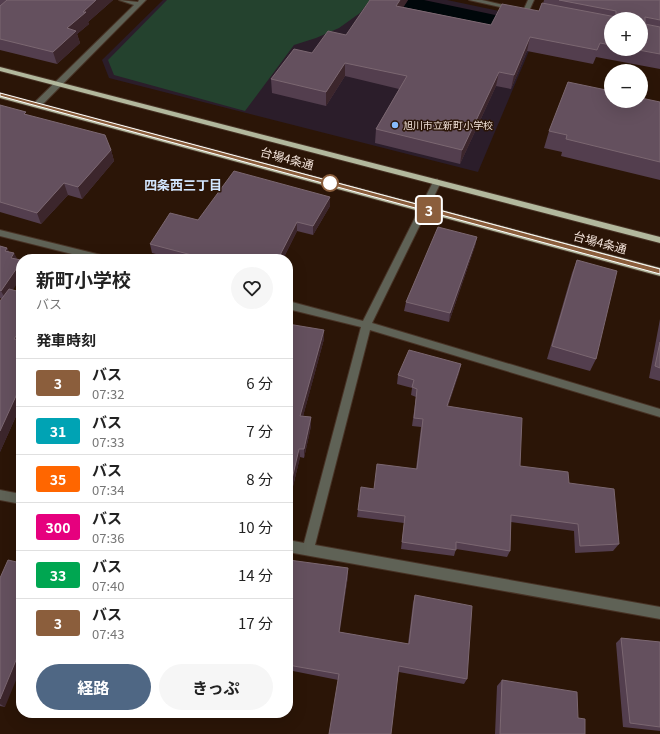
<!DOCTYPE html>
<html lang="ja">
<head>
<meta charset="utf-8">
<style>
	body { margin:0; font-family:Georgia,"Noto Sans JP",serif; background:#f6f6f6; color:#222; height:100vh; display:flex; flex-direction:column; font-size:15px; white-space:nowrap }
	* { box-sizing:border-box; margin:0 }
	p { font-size:13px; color:#767676 }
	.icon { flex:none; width:22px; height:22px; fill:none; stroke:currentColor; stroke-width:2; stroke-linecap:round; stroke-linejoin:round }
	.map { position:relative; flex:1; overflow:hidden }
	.side { position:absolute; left:16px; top:254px; width:277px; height:464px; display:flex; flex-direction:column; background:#fff; border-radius:16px; box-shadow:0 4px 16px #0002 }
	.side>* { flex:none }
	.badge { padding:0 8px; border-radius:3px; font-size:14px; line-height:26px }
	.tools { position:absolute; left:604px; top:12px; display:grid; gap:8px }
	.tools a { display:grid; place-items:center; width:44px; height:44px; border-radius:50%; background:#fff; box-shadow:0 4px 16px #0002; font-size:20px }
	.map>.badge { position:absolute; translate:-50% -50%; box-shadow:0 0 0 2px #fff }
	h2 { padding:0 20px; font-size:15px; line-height:36px }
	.round { display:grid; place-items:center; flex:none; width:42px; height:42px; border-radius:21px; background:#f6f6f6 }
	.headline { display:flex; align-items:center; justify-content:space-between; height:68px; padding:0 20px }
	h1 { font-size:19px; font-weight:700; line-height:30px }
	.button { display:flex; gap:8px; margin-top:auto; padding:8px 20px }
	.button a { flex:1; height:46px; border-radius:24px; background:#4f6784; color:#fff; font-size:16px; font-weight:700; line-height:46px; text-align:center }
	.button a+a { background:#f6f6f6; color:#222 }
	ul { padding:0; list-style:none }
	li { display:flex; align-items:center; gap:12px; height:48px; padding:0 20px; border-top:1px solid #e0e0e0 }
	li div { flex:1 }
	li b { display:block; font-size:15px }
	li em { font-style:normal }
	li .badge { min-width:44px; font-weight:700; text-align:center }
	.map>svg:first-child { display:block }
</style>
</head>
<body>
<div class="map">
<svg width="660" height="734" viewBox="0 0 660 734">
	<rect width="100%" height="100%" fill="#2b1507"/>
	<path fill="#2b1d2a" d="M163,0h284l95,20 -64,152 -369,-94 -7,-18z"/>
	<path fill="#24422e" d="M167,0h203l-10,13 -21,15 -23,10 -22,7 -49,66 -131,-36 -6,-15z"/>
	<path fill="#00070a" d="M408,0h16l76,16 -12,23 -93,-19z"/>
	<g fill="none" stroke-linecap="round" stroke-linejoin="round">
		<defs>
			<path id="minor" d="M119,0l19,2 1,-2h7l-106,107h-6v-4l100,-98z
				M469,0h13l34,8 -3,2z
				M528,0h6l-5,11 -3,2 -3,-2z
				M437,179l4,3 -69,141 288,86v8l-290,-87 -55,215 345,62v12l-372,-67v-12l16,3 57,-216 -73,-18v-8l75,20 70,-139z
				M0,230l105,26 4,3h-17l-92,-23z
				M0,490l21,4v10l-21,-4z"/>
			<path id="trunk" d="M0,67l660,170v6l-660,-172z
				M0,93l660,175v8l-660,-178z"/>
		</defs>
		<use href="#minor" stroke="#473225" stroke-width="2"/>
		<use href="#trunk" stroke="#473225" stroke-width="2"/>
		<use href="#minor" fill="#5f6256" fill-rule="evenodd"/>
		<use href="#trunk" fill="#b2b89d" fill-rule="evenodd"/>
	</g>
	<path fill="#533e4e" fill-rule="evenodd" d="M0,0h113l-25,22 1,2 -12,10 3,9 -23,21 -57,-14z
		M544,0h116v69l-64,-12 -3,7 -66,-13 -16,38 -15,-3 -36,78 -85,-21 1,-14 23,-40 -54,-13 -19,30 -54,-13 -1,-14 41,-26 34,-18 57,-28 88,18 48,-14 4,-7zM611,19l30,30h-30z
		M660,102v78l-99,-24 1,-4 -18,-4 5,-17z
		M0,105l27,10 84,35 3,11 -32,38 -14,-4 -27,29 -41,-12z
		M330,206l-17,29 -16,-4 -14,28h-108l-23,-6 -2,-9 48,-24z
		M477,237l-2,9 -26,76 -45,-11 2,-9z
		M0,246l7,2 2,4 4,38 8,2v113l-21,47 2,-153 -2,-1z
		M577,260l19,99 -6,12 -43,-12 25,-86z
		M288,315v9l36,15 -21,77 8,10 -7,32 -4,-1 -12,50z
		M660,319v62l-11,-3z
		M461,364l-2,9 -11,33 72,60 49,17 50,61 -6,7 -38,2 -1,-22 -63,-9 -1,29 -3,6 -51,-8 -2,7 -53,-7 3,-26 -47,-6 1,-7 16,-21 42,-20 5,-42 -9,-1 4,-29 -5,-2 1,-7 -15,-4 1,-9z
		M288,566l60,2v8l-9,56 69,12 5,-41 2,-8 52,84 -3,5 -65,-12 -61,8 -50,-10z
		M0,578l5,129 -5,-1z
		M621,638l39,4v89l-37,-4 -7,-84z
		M502,680l76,38 7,16h-90l2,-48z"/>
	<path fill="#3c262c" d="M96,0h17l-25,22 1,2 -12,10 3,9 -23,21 -4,-12 14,-24 16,-16z
		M400,0h8l-13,20 1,-14z
		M530,37l-3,14 -16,38 3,-14z
		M345,63v13l-19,30v-14z
		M499,72l-3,14 -36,78 2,-14z
		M111,150l3,11 -32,38 -4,-12z
		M64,183l4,12 -27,29 -4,-11z
		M330,197v9l-17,29v-9z
		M297,222v9l-14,28h-5z
		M477,237l-2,9 -26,76 1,-9z
		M7,248l5,9 2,-4 5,9 -4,5 -10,-16z
		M21,262v16l-15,22 -5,-9z
		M21,329v16l-7,-6z
		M324,330v9l-23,85 -1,-8z
		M461,364l-2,9 -14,42 2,-9z
		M21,385v20l-21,47v-21z
		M311,417v9l-7,32v-9z
		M299,449l1,8 -12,50v-11z
		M348,568v8l-9,62v-6z
		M21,648v20l-16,39 -5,-3v-5z"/>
	<path fill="#64505e" stroke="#7b6771" d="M7,0h89l-13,12h3l-19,16 9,3 -23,21 -53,-13v-33z
		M370,0h30l-4,6 95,19 11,-21 37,7 3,-8 74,14v-6l-57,-11h101v20l-15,-3v7l15,3v27l-27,-5h8v-30h-30v26l-11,-2 -3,7 -67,-13 -16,38 -15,-3 -37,78 -86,-21 31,-53 -62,-13 -19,29 -55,-13 23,-30 18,4 16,-22 18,4z
		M568,82l43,9v10h30v-3l19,4v60l-94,-23 1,-4 -18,-4z
		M0,105l26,7 -2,2 81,21 6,15 -33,37 -14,-4 -27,30 -37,-11z
		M234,171l96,26 -17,29 -16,-4 -19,37h-71l-57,-15 20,-31 28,7z
		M438,227l39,10 -27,76 -44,-11z
		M0,246l7,2 -2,3 9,2 -3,5 10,2v2l-20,29 -1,-1z
		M577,260l40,11 -21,88 -44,-13z
		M9,289l12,3v37l-7,10 7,1v45l-21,46v-130z
		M288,324l36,6 -24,86 11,1 -7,32h-5l-11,47z
		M660,342v26l-5,-2z
		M409,350l52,14 -14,42 75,12 -2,48 48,6 1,11 45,6 5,55 -39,2 -2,-22 -67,-9 -1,36 -54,-9v8l-54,-8 3,-26 -47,-6 3,-23 13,2 3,-25 40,5 6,-50 -9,-1 3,-29 -5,-2 2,-7 -16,-5z
		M8,560l13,3v85l-21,51v-121z
		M289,560l59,8 -9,64 70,12 6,-49 57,11 -5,73 -68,-13 -8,68h-62l10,-60 -51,-9v-99z
		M621,638l39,4v85l-30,-4z
		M502,680l75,12 1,26 7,1v15h-85z"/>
	<path fill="#8b5e3c" stroke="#fff" d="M0,93l660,176v5l-660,-178z"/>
	<circle fill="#87bbfb" stroke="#2b1507" stroke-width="1.5" cx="395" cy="125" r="4"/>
	<circle fill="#fff" stroke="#8b5e3c" stroke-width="2" cx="330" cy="183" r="8"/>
	<g text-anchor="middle" stroke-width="3" stroke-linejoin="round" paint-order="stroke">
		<g font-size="10" fill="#f3e3da" stroke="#2b1507" text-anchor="start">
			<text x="403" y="129">旭川市立新町小学校</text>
		</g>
		<g font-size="12" fill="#f3e3da" stroke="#2b1507">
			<text transform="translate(287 159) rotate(15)" y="4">台場4条通</text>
			<text transform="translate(600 243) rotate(15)" y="4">台場4条通</text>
		</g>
		<g font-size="13" font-weight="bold" fill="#d2e6ff" stroke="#2b1507">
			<text x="183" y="190">四条西三丁目</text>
		</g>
	</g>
</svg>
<div class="tools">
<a>+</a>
<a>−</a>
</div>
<b class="badge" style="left:429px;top:210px;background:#8b5e3c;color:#fff">3</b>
<section class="side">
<div class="headline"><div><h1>新町小学校</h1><p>バス</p></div><a class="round"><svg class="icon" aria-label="heart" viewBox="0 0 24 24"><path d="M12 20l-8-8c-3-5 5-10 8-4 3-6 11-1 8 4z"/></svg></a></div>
<h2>発車時刻</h2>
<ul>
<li><span class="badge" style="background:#8b5e3c;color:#fff">3</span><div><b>バス</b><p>07:32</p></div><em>6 分</em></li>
<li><span class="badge" style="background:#00a3b4;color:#fff">31</span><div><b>バス</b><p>07:33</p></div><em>7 分</em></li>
<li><span class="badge" style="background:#f60;color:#fff">35</span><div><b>バス</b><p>07:34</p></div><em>8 分</em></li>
<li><span class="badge" style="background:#e6007e;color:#fff">300</span><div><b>バス</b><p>07:36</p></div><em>10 分</em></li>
<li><span class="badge" style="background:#00a651;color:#fff">33</span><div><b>バス</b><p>07:40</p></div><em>14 分</em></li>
<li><span class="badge" style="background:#8b5e3c;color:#fff">3</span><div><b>バス</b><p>07:43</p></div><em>17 分</em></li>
</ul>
<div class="button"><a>経路</a><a>きっぷ</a></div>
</section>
</div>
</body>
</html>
